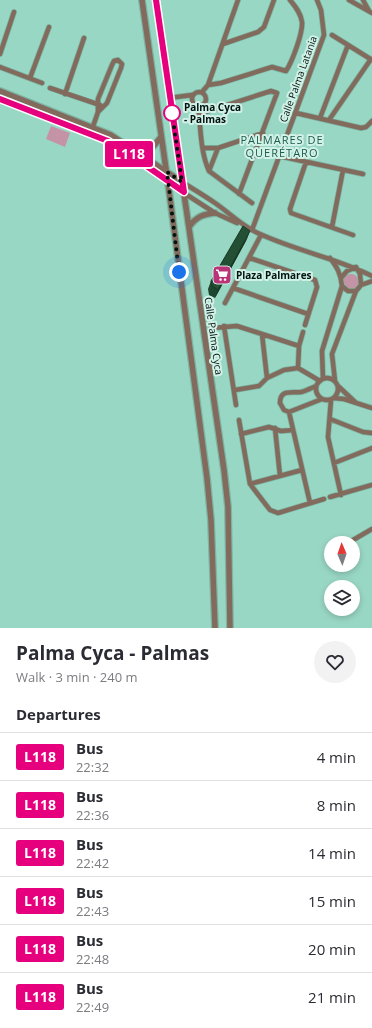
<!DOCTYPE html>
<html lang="en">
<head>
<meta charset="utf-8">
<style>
	body { margin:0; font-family:"Open Sans",sans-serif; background:#f2f2f3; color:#2b2b33; height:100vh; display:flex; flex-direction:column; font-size:15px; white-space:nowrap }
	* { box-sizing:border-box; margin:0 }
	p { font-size:13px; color:#7c7c81 }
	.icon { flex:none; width:22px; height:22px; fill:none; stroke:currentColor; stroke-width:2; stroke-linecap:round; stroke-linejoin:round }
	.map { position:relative; height:628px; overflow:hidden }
	.drawer { display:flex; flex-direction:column; background:#fff; flex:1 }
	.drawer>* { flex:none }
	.badge { padding:0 8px; border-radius:3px; font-size:14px; line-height:26px }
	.needle { width:26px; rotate:358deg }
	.fabs { position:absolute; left:324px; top:536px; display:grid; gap:8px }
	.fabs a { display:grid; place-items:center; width:36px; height:36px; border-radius:50%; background:#fff; box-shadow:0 2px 6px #0003; font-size:20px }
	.you { position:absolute; width:20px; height:20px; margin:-10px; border:3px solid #fff; border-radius:50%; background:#1a73e8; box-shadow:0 0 0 6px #1a73e833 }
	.map>.badge { position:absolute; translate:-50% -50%; box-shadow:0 0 0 2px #fff }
	h2 { padding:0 16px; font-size:15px; line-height:36px }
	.round { display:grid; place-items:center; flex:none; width:42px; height:42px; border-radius:21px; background:#f2f2f3 }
	.overview { display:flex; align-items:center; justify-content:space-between; height:68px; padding:0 16px }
	h1 { font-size:19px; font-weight:700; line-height:30px }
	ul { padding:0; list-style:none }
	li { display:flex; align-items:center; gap:12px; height:48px; padding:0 16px; border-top:1px solid #e1e1e2 }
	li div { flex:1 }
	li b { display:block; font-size:15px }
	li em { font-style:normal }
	li .badge { min-width:44px; font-weight:700; text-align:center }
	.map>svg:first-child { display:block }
</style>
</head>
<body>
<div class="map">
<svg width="372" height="628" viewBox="0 0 372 628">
	<rect width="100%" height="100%" fill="#99d7c5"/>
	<path fill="#c593a6" d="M51,126l19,7 -5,14 -19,-8z
		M343 282a8 8 0 1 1 16 0a8 8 0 1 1-16 0Z"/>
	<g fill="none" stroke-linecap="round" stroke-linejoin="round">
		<defs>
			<path id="minor" d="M349,0l23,13
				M363,0l6,11
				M332,35l40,25
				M223,44l35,-12 6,-5 10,-27
				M0,54l14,-42
				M0,67l42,16
				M30,78l19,-51
				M208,85l13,-2 51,-16 14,4c6,-9 17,-38 16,-49 -1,-9 -7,-16 -12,-22
				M50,88l50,17
				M192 99a7 7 0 1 1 14 0a7 7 0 1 1-14 0Z
				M202,92l6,-7 30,-85
				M65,94l19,-56
				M169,98l23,-3
				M198,106c3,22 2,45 11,65l43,32
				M296,113l65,15 5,-1 6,-6
				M199,114l72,-23 6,2 -38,101
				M320,118l28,-73
				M329,120l42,-61
				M90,135l8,-23v-13l14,-34 2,-4 4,-1 4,4 -1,4 -14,35 -9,9
				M203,148h15l45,-15
				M279,156l84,18
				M306,162l-16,47 1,4 62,22
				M209,171l9,-23
				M182,182c11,7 23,14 33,21 16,11 28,24 45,31 37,17 76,24 112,42
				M184,193l31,20 22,10
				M332,227l11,-57
				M252,230l72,-195 -3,-25 -4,-10
				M250,258l65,22 2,7 -12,38
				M341,278l6,-7 9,-4 4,7 1,11
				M342,286l6,5h8
				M233,288l75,26
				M225,303l36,-68
				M224,326l12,79
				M211,328l26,-2 62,20
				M262,334l5,44
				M298,368l1,-22 4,-14
				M316 389a11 11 0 1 1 22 0a11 11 0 1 1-22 0Z
				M323,379l-1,-28 20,-65c-1,-12 -5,-19 -12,-28
				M335,381l-3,-27 24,-63 5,-6 11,-4
				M316,386c-5,2 -10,5 -15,6 -10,1 -21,-3 -21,11l4,7 5,2 33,-13
				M338,386l17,16
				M235,390l24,-4 8,-8 17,-8 14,-2 22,13
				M334,398l10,1 28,9
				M331,400l-3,37 13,58
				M289,412l21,91
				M330,419l33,13 9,1
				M239,420l11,64 20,26 8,3 46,-14
				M275,428l5,48
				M241,434l28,-7 12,4 12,-1
				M334,463l38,-15
				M250,484l52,-14
				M330,497l42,-12
				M348,543l24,-14"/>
			<path id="tertiary" d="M142,0l26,183 39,295 4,42 4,108
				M156,0l68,470 4,37 2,121
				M0,91l111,44 71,47
				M0,99l108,42 27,17 49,35
				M137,152l15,-4 9,-11
				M189,227c7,-10 14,-13 26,-14"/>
		</defs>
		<use href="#minor" stroke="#7db4a4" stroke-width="6"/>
		<use href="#tertiary" stroke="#7db4a4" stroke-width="8"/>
		<use href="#minor" stroke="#826b5c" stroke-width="4.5"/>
		<use href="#tertiary" stroke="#826b5c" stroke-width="5.5"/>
	</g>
	<path fill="#1e452d" d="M247,239l-32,59 -6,-3 -1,-6 3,-8z"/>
	<path fill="#183824" d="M250,231l-3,8 -32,59 3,-8z"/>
	<path fill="#235034" stroke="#183824" d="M243,226l7,5 -32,59 -6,-4 -1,-5z"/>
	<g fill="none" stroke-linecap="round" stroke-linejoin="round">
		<defs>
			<path id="line" d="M0,99l108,42 27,17 49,34 -28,-192"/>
		</defs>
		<use href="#line" stroke="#fff" stroke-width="9"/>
		<use href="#line" stroke="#e6007e" stroke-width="6"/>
		<path stroke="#00130e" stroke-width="4" stroke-dasharray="0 7.2" d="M172,113l10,69 -15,-10 12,100"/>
	</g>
	<defs>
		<symbol id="supermarket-square" viewBox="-11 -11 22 22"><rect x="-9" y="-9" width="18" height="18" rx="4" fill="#b93376" stroke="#d2f1e7"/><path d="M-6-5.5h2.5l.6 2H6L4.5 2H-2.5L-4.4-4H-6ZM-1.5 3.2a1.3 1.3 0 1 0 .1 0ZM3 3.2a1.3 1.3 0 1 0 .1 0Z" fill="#fff"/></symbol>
	</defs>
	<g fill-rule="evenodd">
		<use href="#supermarket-square" x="211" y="264" width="22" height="22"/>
	</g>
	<circle fill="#fff" stroke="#e6007e" stroke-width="2" cx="172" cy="113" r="8"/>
	<g text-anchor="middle" stroke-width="4" stroke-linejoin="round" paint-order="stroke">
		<g font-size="10" fill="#00130e" stroke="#d2f1e7">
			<text transform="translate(298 79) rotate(-70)" y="4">Calle Palma Latania</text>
			<text transform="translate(214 336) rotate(82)" y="4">Calle Palma Cyca</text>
		</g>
		<g font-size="10" font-weight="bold" fill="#00130e" stroke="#d2f1e7" text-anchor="start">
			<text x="184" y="111">Palma Cyca<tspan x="184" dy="12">- Palmas</tspan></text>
		</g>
		<g font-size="10" font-weight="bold" fill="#00130e" stroke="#d2f1e7" text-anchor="start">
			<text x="236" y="279">Plaza Palmares</text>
		</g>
		<g font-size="11" letter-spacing="1" fill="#1c5c4d" stroke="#d2f1e7">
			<text x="282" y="144">PALMARES DE<tspan x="282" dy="13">QUERÉTARO</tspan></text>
		</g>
	</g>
</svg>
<div class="fabs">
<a><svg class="needle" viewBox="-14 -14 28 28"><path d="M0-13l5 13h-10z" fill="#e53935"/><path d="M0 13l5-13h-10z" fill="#7c7c81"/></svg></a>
<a><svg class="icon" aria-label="layers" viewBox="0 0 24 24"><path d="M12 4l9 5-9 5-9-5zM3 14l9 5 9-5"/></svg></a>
</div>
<div class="you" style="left:179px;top:272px"></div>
<b class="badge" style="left:129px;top:154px;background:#e6007e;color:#fff">L118</b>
</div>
<section class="drawer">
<div class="overview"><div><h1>Palma Cyca - Palmas</h1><p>Walk · 3 min · 240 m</p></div><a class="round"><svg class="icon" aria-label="heart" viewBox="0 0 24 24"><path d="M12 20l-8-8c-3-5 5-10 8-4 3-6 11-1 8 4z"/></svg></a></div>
<h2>Departures</h2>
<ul>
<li><span class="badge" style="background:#e6007e;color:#fff">L118</span><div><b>Bus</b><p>22:32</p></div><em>4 min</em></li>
<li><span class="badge" style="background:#e6007e;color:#fff">L118</span><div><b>Bus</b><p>22:36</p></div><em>8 min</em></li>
<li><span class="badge" style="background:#e6007e;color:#fff">L118</span><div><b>Bus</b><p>22:42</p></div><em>14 min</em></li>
<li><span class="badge" style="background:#e6007e;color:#fff">L118</span><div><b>Bus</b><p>22:43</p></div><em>15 min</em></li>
<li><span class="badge" style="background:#e6007e;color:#fff">L118</span><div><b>Bus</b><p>22:48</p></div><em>20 min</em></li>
<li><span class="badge" style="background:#e6007e;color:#fff">L118</span><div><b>Bus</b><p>22:49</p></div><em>21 min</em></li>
</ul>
</section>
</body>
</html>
